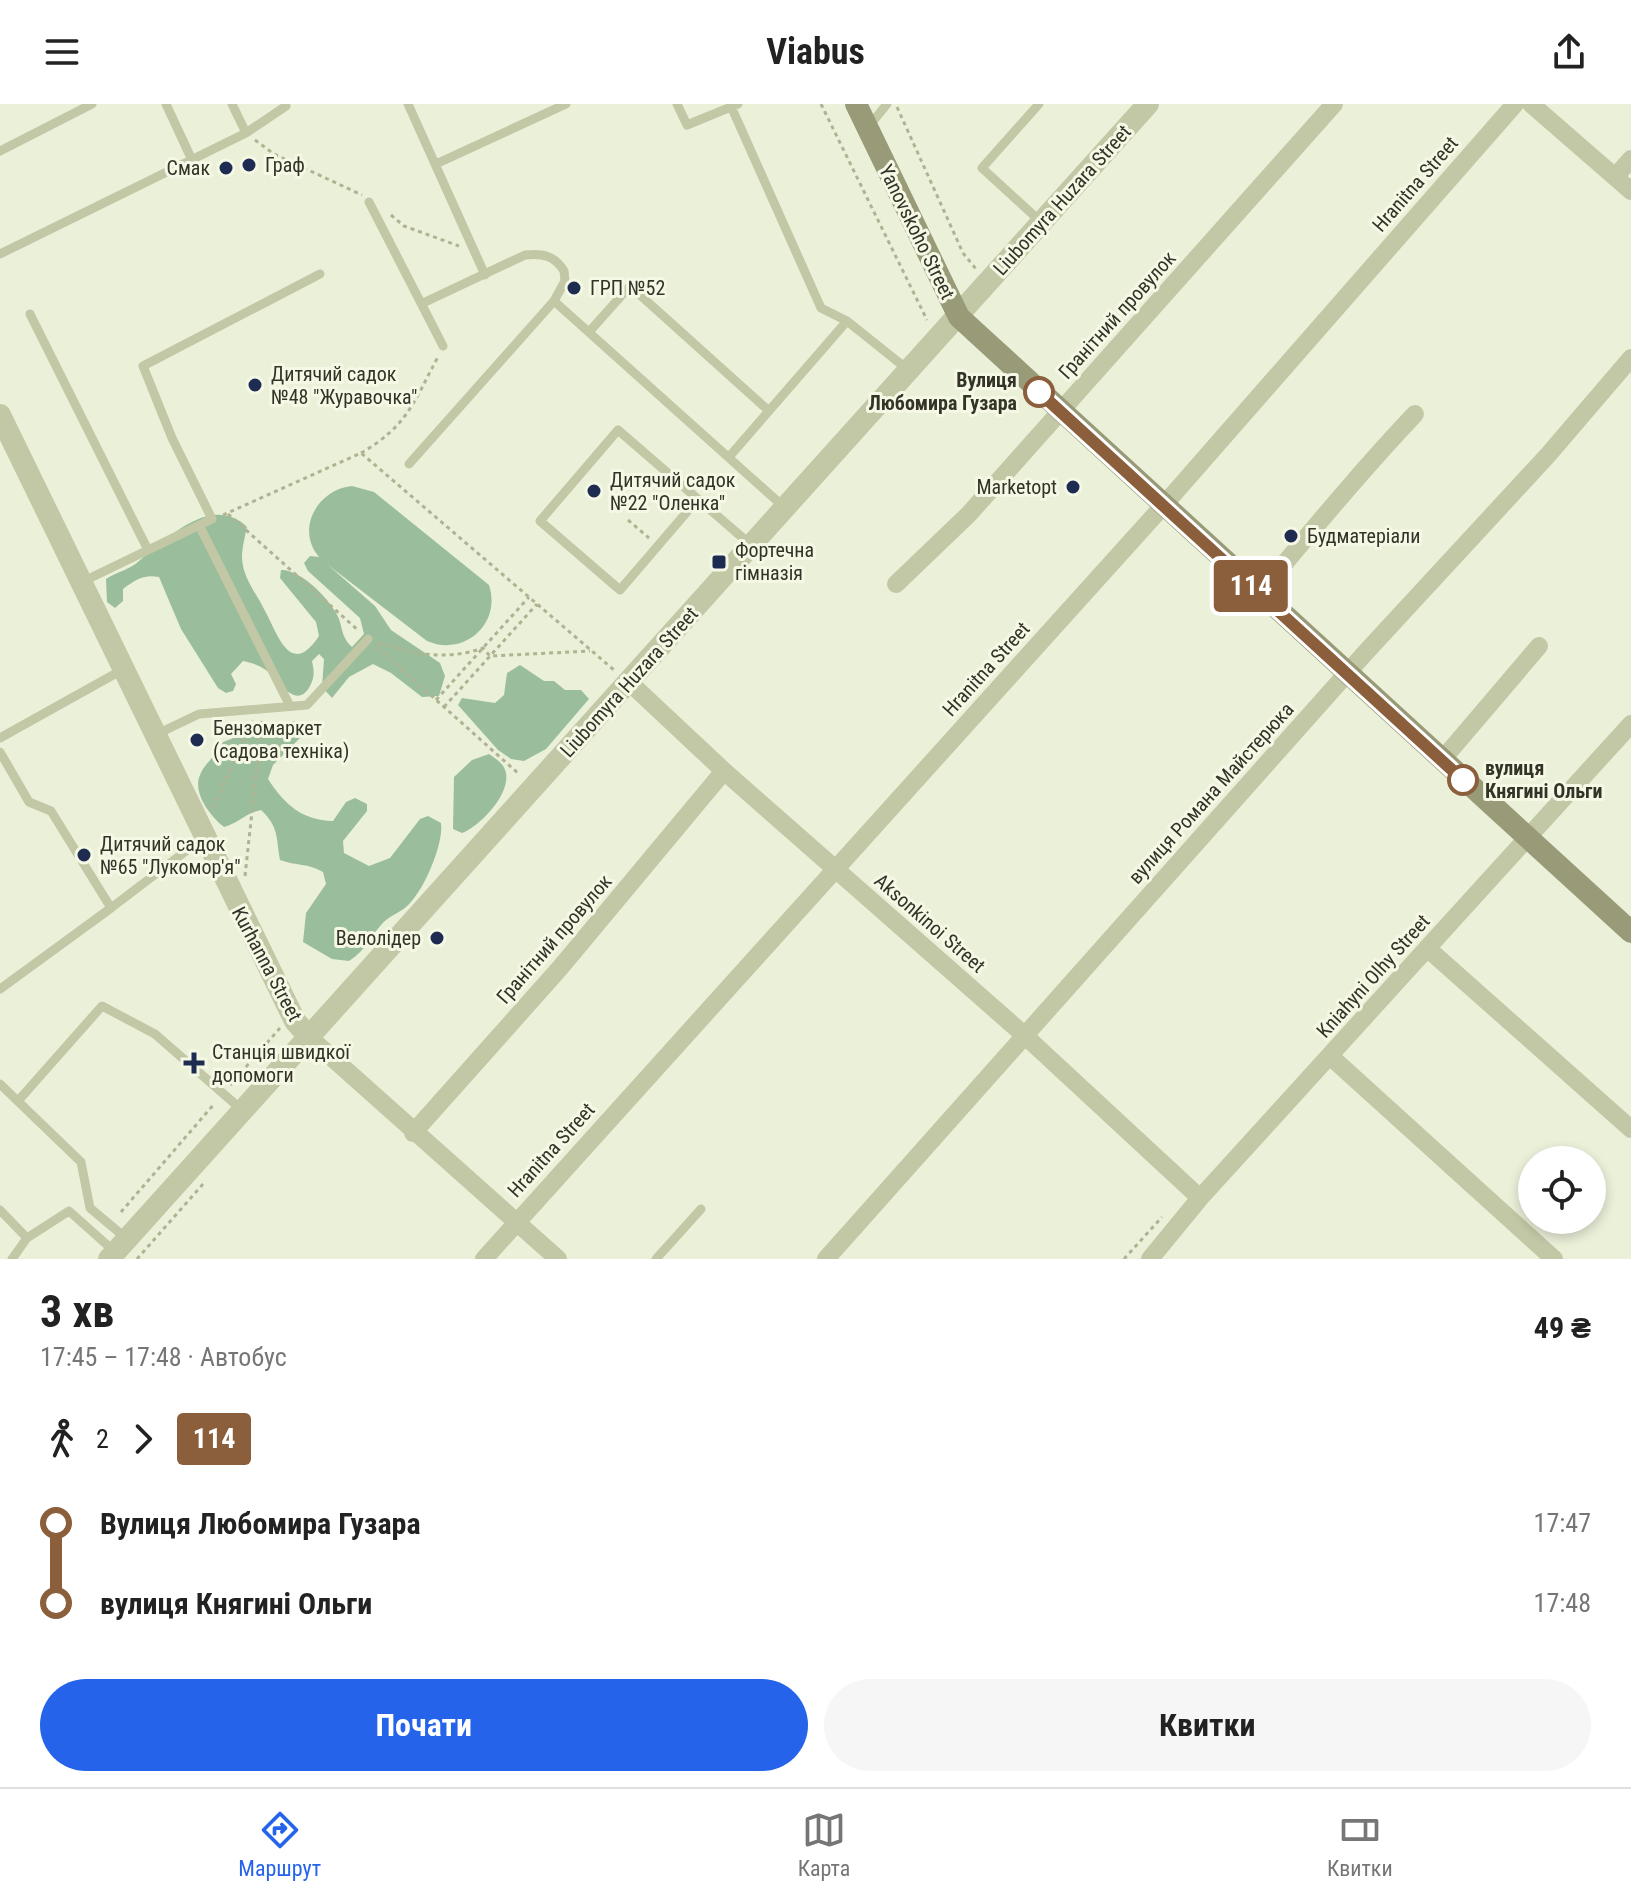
<!DOCTYPE html>
<html lang="uk">
<head>
<meta charset="utf-8">
<style>
	body { margin:0; font-family:"Roboto Condensed",sans-serif; background:#f6f6f6; color:#222; height:100vh; display:flex; flex-direction:column; font-size:30px; white-space:nowrap }
	* { box-sizing:border-box; margin:0 }
	p { font-size:26px; color:#767676 }
	.icon { flex:none; width:44px; height:44px; fill:none; stroke:currentColor; stroke-width:2; stroke-linecap:round; stroke-linejoin:round }
	.map { position:relative; height:1155px; overflow:hidden }
	.side { display:flex; flex-direction:column; background:#fff; flex:1 }
	.side>* { flex:none }
	.badge { padding:0 16px; border-radius:6px; font-size:28px; line-height:52px }
	.buttons { position:absolute; left:1518px; top:1042px; display:grid; gap:16px }
	.buttons a { display:grid; place-items:center; width:88px; height:88px; border-radius:50%; background:#fff; box-shadow:0 4px 12px #0003; font-size:40px }
	.map>.badge { position:absolute; translate:-50% -50%; box-shadow:0 0 0 4px #fff }
	.legs { display:flex; align-items:center; gap:12px; height:88px; padding:0 40px; font-size:26px }
	.legs p { margin-inline-start:auto }
	.summary { display:flex; align-items:center; justify-content:space-between; height:136px; padding:0 40px }
	h1 { font-size:44px; font-weight:700; line-height:60px }
	.action { display:flex; gap:16px; margin-top:auto; padding:16px 40px }
	.action a { flex:1; height:92px; border-radius:48px; background:#2563eb; color:#fff; font-size:32px; font-weight:700; line-height:92px; text-align:center }
	.action a+a { background:#f6f6f6; color:#222 }
	ul { padding:0 40px; list-style:none }
	li { display:flex; align-items:center; gap:28px; height:80px; font-size:30px }
	li i { display:grid; place-items:center; width:12px; height:100%; margin:0 10px; background:currentColor }
	li i::after { content:''; width:20px; height:20px; margin:-10px; border:6px solid; border-radius:50%; background:#fff }
	li p { margin-inline-start:auto }
	li:first-child i { background:linear-gradient(#0000 50%,currentColor 0) }
	li:last-child i { background:linear-gradient(currentColor 50%,#0000 0) }
	header { display:flex; justify-content:space-between; align-items:center; height:104px; padding:0 40px; background:#fff; font-size:36px; font-weight:700 }
	.tabs { display:flex; justify-content:space-around; align-items:center; height:112px; border-top:2px solid #e0e0e0; background:#fff; font-size:22px; color:#767676 }
	.tabs a { display:grid; justify-items:center; gap:4px }
	.tabs .current { color:#2563eb }
	.map>svg:first-child { display:block }
</style>
</head>
<body>
<header><svg class="icon" aria-label="menu" viewBox="0 0 24 24"><path d="M4 6h16M4 12h16M4 18h16"/></svg>Viabus<svg class="icon" aria-label="share" viewBox="0 0 24 24"><path d="M12 15V3M7 8l5-5 5 5M5 13v7h14v-7"/></svg></header>
<div class="map">
<svg width="1631" height="1155" viewBox="0 0 1631 1155">
	<rect width="100%" height="100%" fill="#ebf0d9"/>
	<path fill="#9abe9b" d="M352,382l22,6 115,93c13,40 -26,72 -62,56l-99,-76 47,41 16,24 49,33 5,13 -6,20 -17,1 -31,-24 -18,-9 -24,13 -17,21 -10,-11 2,-28 -5,-5 -7,7c2,10 3,15 -2,25 -14,26 -33,-8 -44,-16 -7,-5 -14,-7 -23,-9l-12,13 5,10 -3,7 -7,2 -8,-5 -37,-59 -22,-52c-15,-3 -24,3 -36,12v12l-8,7 -8,-6 -1,-23c11,-7 25,-10 33,-18 28,-22 72,-68 108,-34 -2,9 -5,21 -5,31 1,20 13,33 22,51 13,23 26,71 55,27l-3,-14 -36,-44 1,-8c20,-1 51,31 58,49 4,12 3,19 13,28l12,-13 -4,-16 -52,-47 -4,-8 6,-7 9,1c-24,-28 -1,-68 33,-71z
		M520,561l24,16h10l11,9h16l8,9 -43,50 -22,12 -13,-2 -13,-9 -40,-45 4,-7 33,5 9,-8 3,-22z
		M295,617l8,5v9l-30,30 -5,14c17,26 34,41 65,42l13,-19 9,-4 12,6v7l-24,30 1,12 25,13 21,-8 30,-39 8,-3 13,7c3,21 -18,70 -35,84 -7,6 -19,10 -25,18 -14,16 -13,23 -32,36l-17,-2 -29,-17 3,-29 20,-29 -3,-12c-15,-9 -27,-6 -43,-12 -4,-23 -1,-33 -19,-50 -15,3 -22,13 -37,17 -13,-10 -32,-34 -24,-52 5,-13 18,-20 23,-33l45,-17z
		M489,650c7,5 15,9 17,19 4,22 -26,53 -44,60l-9,-4 1,-52 18,-17z"/>
	<g fill="none" stroke-linecap="round" stroke-linejoin="round">
		<path stroke="#afb391" stroke-width="3" stroke-dasharray="4 4" stroke-linecap="butt" d="M821,0l106,216
			M897,3l66,146 13,16
			M255,36l19,14 88,41
			M391,111l13,11 55,20
			M361,349c47,-27 53,-52 78,-98
			M228,410l131,117
			M223,411l138,-62 253,217
			M628,416l21,18
			M379,539c36,11 68,18 104,5l7,8 100,-5
			M377,543l143,128
			M436,596l93,-103
			M444,603l93,-103
			M213,704l39,-88
			M245,772l17,-156
			M230,981l50,-57
			M121,1108l94,-109
			M137,1155l66,-75
			M1124,1155l38,-42"/>
		<path stroke="#c2c7a6" stroke-width="9" d="M166,0l26,56
			M232,0l14,29
			M408,0l77,171
			M677,0l10,21 51,-21
			M730,0l91,204 26,13
			M1039,0l-57,64 60,55
			M870,21l17,-21
			M0,47l92,-47
			M436,60l130,-60
			M369,98l74,144
			M0,150l246,-121 40,-27
			M423,199l102,-48c18,-2 30,1 39,16l1,10 -11,20
			M30,210l118,236
			M589,228l41,-46 139,125
			M729,353l118,-136 60,48
			M409,360l145,-163 231,207
			M698,395l-78,91 -80,-69 78,-91 133,115
			M199,421l91,181
			M82,478l130,-63 -40,-81 -29,-72 177,-92
			M157,630l42,-20 108,-9 61,-66
			M0,634l122,-68
			M0,648l29,50 22,9 60,97 92,-70
			M0,885l111,-81
			M0,980l81,78 9,46 37,31
			M18,997l84,-95 53,28 87,76
			M0,1106l27,28
			M12,1155l15,-21 42,-27 46,41
			M656,1155l45,-50"/>
		<path stroke="#c2c7a6" stroke-width="18" d="M1531,0l100,87
			M1615,73l16,-18
			M896,480l73,-70 365,-410
			M1259,490c51,-61 101,-122 156,-180
			M629,578l95,89 299,263 177,164
			M1442,656l97,-114
			M1427,844l204,181
			M310,934l248,221
			M1331,953l223,202
			M413,1029l147,-165 164,-197
			M484,1155l679,-753 352,-402
			M826,1155l540,-607 182,-197 83,-97
			M1150,1155l50,-61 431,-474"/>
		<path stroke="#c2c7a6" stroke-width="22" d="M0,311c99,201 196,404 295,606l15,17
			M109,1155l1039,-1155"/>
		<path stroke="#999a78" stroke-width="22" d="M856,0l103,213 672,615"/>
	</g>
	<g fill="none" stroke-linecap="round" stroke-linejoin="round">
		<defs>
			<path id="line-1" d="M1039,288l424,388"/>
		</defs>
		<use href="#line-1" stroke="#fff" stroke-width="18"/>
		<use href="#line-1" stroke="#8b5e3c" stroke-width="12"/>
	</g>
	<g fill="#1f2c52" stroke="#f4f8e5" stroke-width="3">
		<circle cx="249" cy="61" r="8"/>
		<circle cx="226" cy="64" r="8"/>
		<circle cx="574" cy="184" r="8"/>
		<circle cx="255" cy="281" r="8"/>
		<circle cx="1073" cy="383" r="8"/>
		<circle cx="594" cy="387" r="8"/>
		<circle cx="1291" cy="432" r="8"/>
		<rect x="711" y="450" width="16" height="16" rx="4"/>
		<circle cx="197" cy="636" r="8"/>
		<circle cx="84" cy="751" r="8"/>
		<circle cx="437" cy="834" r="8"/>
		<path d="M190 947h8v8h8v8h-8v8h-8v-8h-8v-8h8z"/>
	</g>
	<g fill="#fff" stroke="#8b5e3c" stroke-width="4">
		<circle cx="1039" cy="288" r="14"/>
		<circle cx="1463" cy="676" r="14"/>
	</g>
	<g text-anchor="middle" stroke-width="6" stroke-linejoin="round" paint-order="stroke">
		<g font-size="20" fill="#333327" stroke="#f4f8e5" text-anchor="start">
			<text x="265" y="68">Граф</text>
			<text x="210" y="71" text-anchor="end">Смак</text>
			<text x="590" y="191">ГРП №52</text>
			<text x="271" y="277">Дитячий садок<tspan x="271" dy="23">№48 "Журавочка"</tspan></text>
			<text x="610" y="383">Дитячий садок<tspan x="610" dy="23">№22 "Оленка"</tspan></text>
			<text x="1057" y="390" text-anchor="end">Marketopt</text>
			<text x="1307" y="439">Будматеріали</text>
			<text x="735" y="453">Фортечна<tspan x="735" dy="23">гімназія</tspan></text>
			<text x="213" y="631">Бензомаркет<tspan x="213" dy="23">(садова техніка)</tspan></text>
			<text x="100" y="747">Дитячий садок<tspan x="100" dy="23">№65 "Лукомор'я"</tspan></text>
			<text x="421" y="841" text-anchor="end">Велолідер</text>
			<text x="212" y="955">Станція швидкої<tspan x="212" dy="23">допомоги</tspan></text>
		</g>
		<g font-size="20" fill="#333327" stroke="#f4f8e5">
			<text transform="translate(1415 80) rotate(-49)" y="7">Hranitna Street</text>
			<text transform="translate(1062 96) rotate(-48)" y="7">Liubomyra Huzara Street</text>
			<text transform="translate(917 128) rotate(64)" y="7">Yanovskoho Street</text>
			<text transform="translate(1117 211) rotate(-48)" y="7">Гранітний провулок</text>
			<text transform="translate(986 565) rotate(-48)" y="7">Hranitna Street</text>
			<text transform="translate(629 578) rotate(-48)" y="7">Liubomyra Huzara Street</text>
			<text transform="translate(1211 689) rotate(-48)" y="7">вулиця Романа Майстерюка</text>
			<text transform="translate(930 819) rotate(41)" y="7">Aksonkinoi Street</text>
			<text transform="translate(554 835) rotate(-49)" y="7">Гранітний провулок</text>
			<text transform="translate(267 860) rotate(62)" y="7">Kurhanna Street</text>
			<text transform="translate(1373 872) rotate(-48)" y="7">Kniahyni Olhy Street</text>
			<text transform="translate(551 1046) rotate(-48)" y="7">Hranitna Street</text>
		</g>
		<g font-size="20" font-weight="bold" fill="#333327" stroke="#f4f8e5" text-anchor="end">
			<text x="1017" y="283">Вулиця<tspan x="1017" dy="23">Любомира Гузара</tspan></text>
			<text x="1485" y="671" text-anchor="start">вулиця<tspan x="1485" dy="23">Княгині Ольги</tspan></text>
		</g>
	</g>
</svg>
<div class="buttons">
<a><svg class="icon" aria-label="locate" viewBox="0 0 24 24"><circle cx="12" cy="12" r="6"/><path d="M12 2v4M12 18v4M2 12h4M18 12h4"/></svg></a>
</div>
<b class="badge" style="left:1251px;top:482px;background:#8b5e3c;color:#fff">114</b>
</div>
<section class="side">
<div class="summary"><div><h1>3 хв</h1><p>17:45 – 17:48 · Автобус</p></div><b>49 ₴</b></div>
<div class="legs"><svg class="icon" aria-label="walk" viewBox="0 0 24 24"><circle cx="13" cy="4" r="2"/><path d="M13 8l-2 6 4 7M11 14l-3 7M7 12l3-4h3l4 4"/></svg>2<svg class="icon" aria-label="forward" viewBox="0 0 24 24"><path d="M9 5l7 7-7 7"/></svg><b class="badge" style="background:#8b5e3c;color:#fff">114</b></div>
<ul>
<li><i style="color:#8b5e3c"></i><b>Вулиця Любомира Гузара</b><p>17:47</p></li>
<li><i style="color:#8b5e3c"></i><b>вулиця Княгині Ольги</b><p>17:48</p></li>
</ul>
<div class="action"><a>Почати</a><a>Квитки</a></div>
</section>
<nav class="tabs">
<a class="current"><svg class="icon" aria-label="directions" viewBox="0 0 24 24"><path d="M12 3l9 9-9 9-9-9zM9 14v-3h6M13 9l2 2-2 2"/></svg>Маршрут</a>
<a><svg class="icon" aria-label="map" viewBox="0 0 24 24"><path d="M3 6l6-2 6 2 6-2v14l-6 2-6-2-6 2zM9 4v14M15 6v14"/></svg>Карта</a>
<a><svg class="icon" aria-label="tickets" viewBox="0 0 24 24"><path d="M3 7h18v10H3zM15 7v10"/></svg>Квитки</a>
</nav>
</body>
</html>
